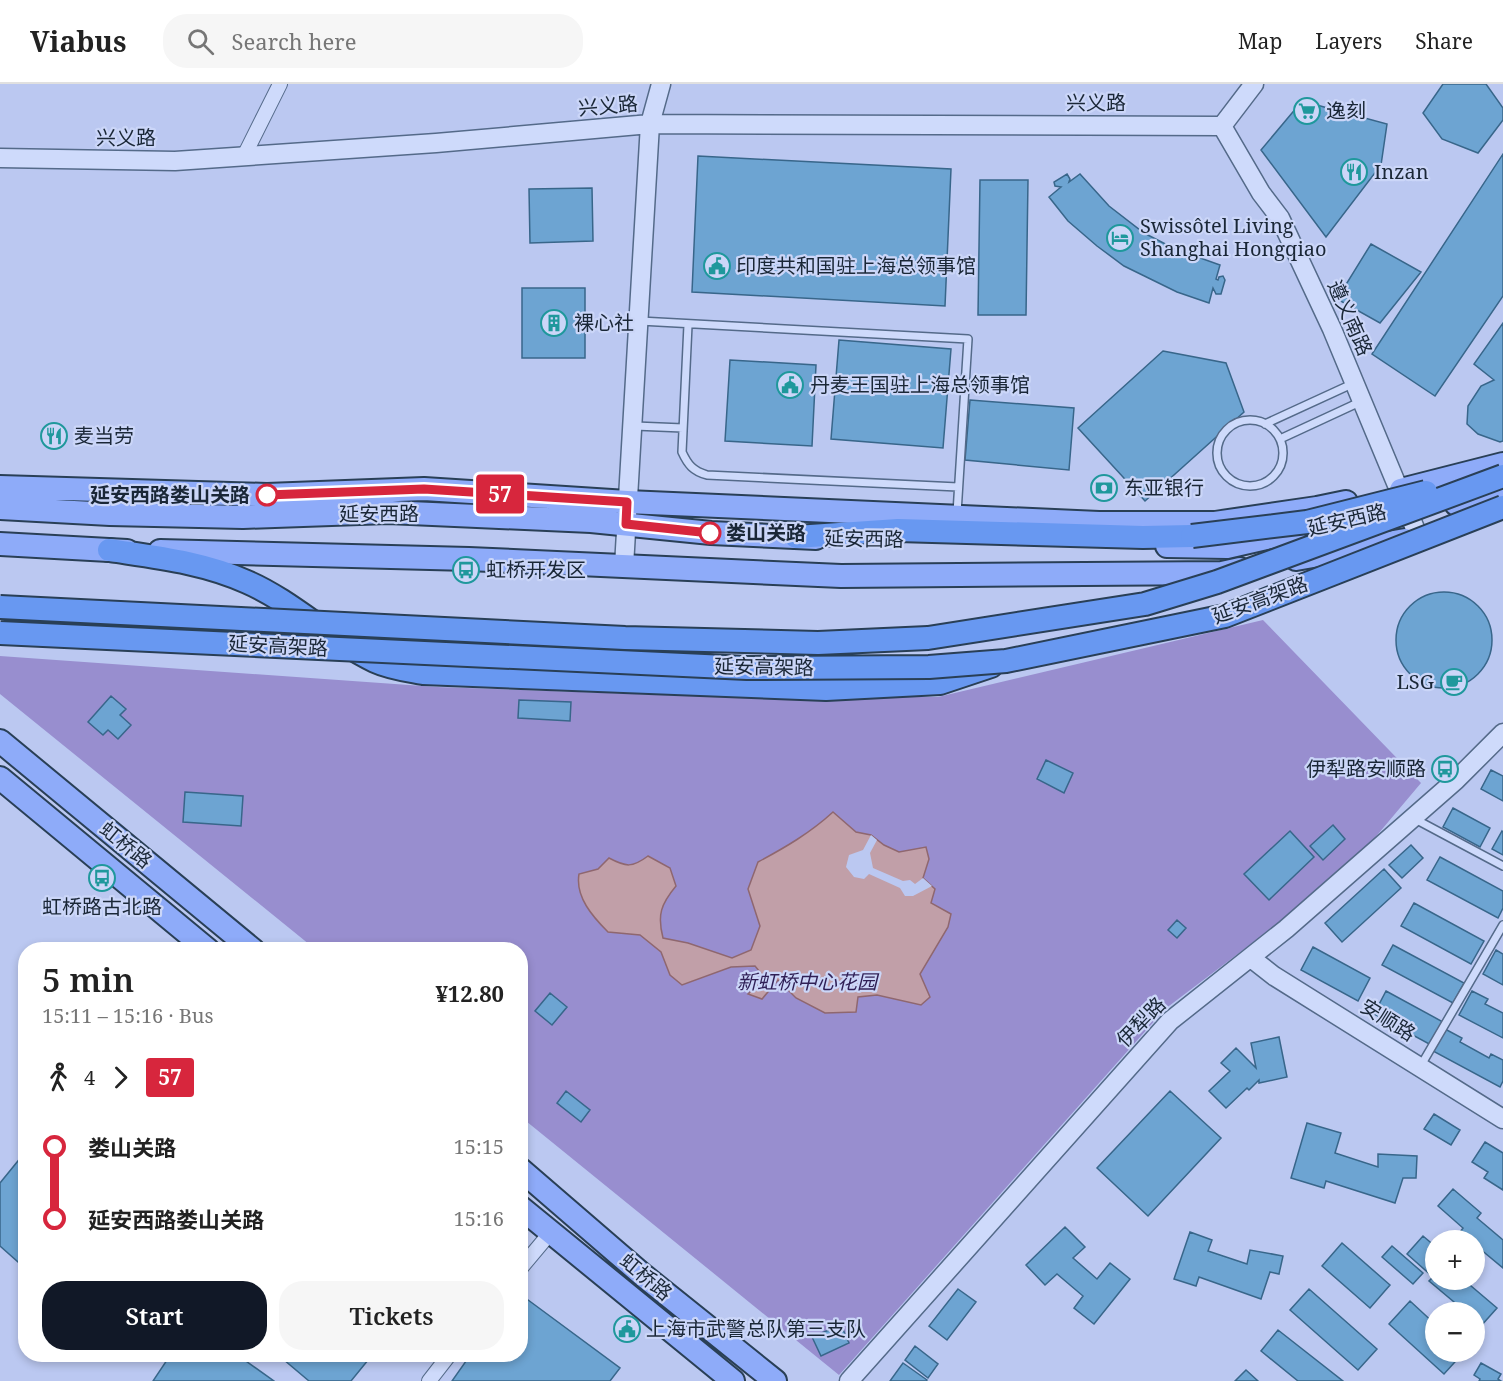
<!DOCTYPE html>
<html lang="en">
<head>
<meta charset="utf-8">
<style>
	body { margin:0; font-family:"Noto Serif","Noto Sans SC",serif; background:#f6f6f6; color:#222; height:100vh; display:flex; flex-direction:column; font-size:22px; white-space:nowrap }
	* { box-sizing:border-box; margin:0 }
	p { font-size:20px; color:#767676 }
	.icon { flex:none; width:33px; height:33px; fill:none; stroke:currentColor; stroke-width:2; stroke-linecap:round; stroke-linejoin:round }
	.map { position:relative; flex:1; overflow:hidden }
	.drawer { position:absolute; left:18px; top:858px; width:510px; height:420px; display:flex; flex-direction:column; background:#fff; border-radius:24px; box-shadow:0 3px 9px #0003 }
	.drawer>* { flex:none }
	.badge { padding:0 12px; border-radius:4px; font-size:21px; line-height:39px }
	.fabs { position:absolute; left:1425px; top:1146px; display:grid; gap:12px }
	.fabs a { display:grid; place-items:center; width:60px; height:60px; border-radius:50%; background:#fff; box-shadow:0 3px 9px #0003; font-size:30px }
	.map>.badge { position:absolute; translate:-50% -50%; box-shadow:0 0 0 3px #fff }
	.legs { display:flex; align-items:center; gap:9px; height:66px; padding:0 24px; font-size:20px }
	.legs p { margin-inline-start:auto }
	.headline { display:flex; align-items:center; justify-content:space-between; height:102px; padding:0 24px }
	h1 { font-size:33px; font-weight:600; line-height:45px }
	.cta { display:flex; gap:12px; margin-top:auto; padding:12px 24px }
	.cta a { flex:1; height:69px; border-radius:24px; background:#111827; color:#fff; font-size:24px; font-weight:600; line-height:69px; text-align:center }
	.cta a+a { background:#f6f6f6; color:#222 }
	ul { padding:0 24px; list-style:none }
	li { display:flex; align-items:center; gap:21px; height:72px; font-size:22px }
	li i { display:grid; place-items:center; width:9px; height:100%; margin:0 8px; background:currentColor }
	li i::after { content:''; width:15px; height:15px; margin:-8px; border:4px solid; border-radius:50%; background:#fff }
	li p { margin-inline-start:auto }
	li:first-child i { background:linear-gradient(#0000 50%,currentColor 0) }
	li:last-child i { background:linear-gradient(currentColor 50%,#0000 0) }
	header { display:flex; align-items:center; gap:36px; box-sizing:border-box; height:84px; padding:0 30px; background:#fff; border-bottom:2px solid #e0e0e0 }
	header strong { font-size:28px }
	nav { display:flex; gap:33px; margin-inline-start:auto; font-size:21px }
	.search { width:420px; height:54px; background:#f6f6f6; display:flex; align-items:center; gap:15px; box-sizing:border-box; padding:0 21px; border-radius:24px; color:#767676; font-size:22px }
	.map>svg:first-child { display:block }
</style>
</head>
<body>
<header>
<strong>Viabus</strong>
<div class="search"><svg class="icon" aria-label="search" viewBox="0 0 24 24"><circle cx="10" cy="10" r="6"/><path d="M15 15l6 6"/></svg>Search here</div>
<nav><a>Map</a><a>Layers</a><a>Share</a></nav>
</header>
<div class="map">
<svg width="1503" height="1297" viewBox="0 0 1503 1297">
	<rect width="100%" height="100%" fill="#bbc8f1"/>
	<path fill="#988ecf" d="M1263,536l158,163 -75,89 -181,137 -326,366 -318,-258 -1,-167 -205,-1 -315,-255v-38l437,31 255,9 246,1z"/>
	<path fill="#c19fa8" stroke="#8f676f" stroke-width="1.5" d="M833,728l23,20 15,3 13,10 15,7 27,-5 3,12 -6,19 12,11 -4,14 20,11 -3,13 -28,47 10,23 -9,8 -44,-10 -19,2 -2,15 -31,1 -29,-15 -18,-18 -16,19 -14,-5 17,-16 -10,-12 -24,1 -49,18 -12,-10 -9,-23 -21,-17 -32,-3c-15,-15 -33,-35 -29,-58l19,-5 11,-11c17,9 23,10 39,-2l22,12 6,18c-15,18 -19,29 -13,52l25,5 44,15 19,-8 9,-24 -12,-37 10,-27c28,-15 52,-29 75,-50z"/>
	<path fill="#bbc8f1" d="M871,751l6,5 -7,13 3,15 30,13 7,-1 5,4 8,-6 9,8 -19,10h-8l-5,-8 -31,-14 -5,5 -10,-2 -8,-10 3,-12 14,-5z"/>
	<path fill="#6da4d2" stroke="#38668a" stroke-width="1.5" d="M1443,0h43l17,24v12l-25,33 -36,-14 -19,-26z
		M1302,17l85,23 -6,41 -55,72 -65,-87z
		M1503,70v142l-68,100 -63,-42z
		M698,72l253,13 -6,137 -253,-14z
		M1067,90l3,5 -1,3 11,-8 29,32 35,27 31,16 45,16 -4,14 2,1 1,-3 4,-1 2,4 -4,14h-5l-3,-6 -4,15 -32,-11 -53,-26 -27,-20 -29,-25 -19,-24 12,-10 -6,-1 -1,-4z
		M980,96h48l-2,135h-48z
		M592,104l1,53 -63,2 -1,-54z
		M1371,160l50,28 -41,51 -43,-24z
		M522,204h63v70h-63z
		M1503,239v118l-3,1 -22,-8 -11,-10 1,-18 13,-20 13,-6 -20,-16z
		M839,256l112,9 -8,99 -112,-9z
		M1163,267l63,12 18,49 -99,89 -67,-73z
		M730,276l86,5 -4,81 -87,-5z
		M970,316l104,8 -5,62 -104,-10z
		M1396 556a48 48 0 1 1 96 0a48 48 0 1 1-96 0Z
		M111,612l15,13 -6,6 11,10 -13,14 -10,-9 -5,5 -15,-13z
		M519,616l52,2 -1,19 -52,-3z
		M1046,676l27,13 -9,20 -27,-14z
		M1491,686l12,6v25l-22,-12z
		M185,708l58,4 -2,30 -58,-4z
		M1453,724l37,20 -10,19 -37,-20z
		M1333,741l12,14 -22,21 -13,-14z
		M1290,747l24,26 -45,43 -25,-26z
		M1502,747l1,1v23l-11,-6z
		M1411,761l12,13 -21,20 -13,-13z
		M1440,773l63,34v17l-5,10 -71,-38z
		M1384,785l17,19 -59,54 -17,-19z
		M1414,819l70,38 -13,23 -70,-38z
		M1177,836l9,8 -9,10 -9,-8z
		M1393,861l71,38 -11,20 -71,-38z
		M1313,863l57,31 -12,23 -57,-31z
		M1496,866l7,4v31l-20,-11z
		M1386,907l57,31 -12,23 -57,-31z
		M1472,907l16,8 -3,5 18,9v25l-44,-23z
		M550,909l17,14 -15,18 -17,-14z
		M1445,945l17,9 -2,4 29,16 2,-4 12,6v21l-3,6 -67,-36z
		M1279,953l8,40 -28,6v-3l-10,10 -2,-2 -21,20 -17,-17 21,-20 -9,-8 15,-15 20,20 -5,-25z
		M566,1007l24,19 -9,12 -24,-19z
		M1170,1007l51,47 -73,78 -51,-48z
		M1434,1030l26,16 -9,15 -27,-16z
		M1307,1039l34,10 -6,20 43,14v-13l39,2 -1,22h-13l-8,25 -69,-22 -2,7 -33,-10z
		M1485,1058l18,11v37l-19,-12 4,-6 -16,-10z
		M22,1072l4,2v111l-26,-23v-63z
		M1453,1105l28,24 -4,5 26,22v28l-29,-24v-4h-4l-10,-8 3,-4 -25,-22z
		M1065,1143l20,20 -12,11 24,21 13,-16 20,16 -36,45 -20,-16 9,-12 -26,-22 -12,11 -19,-20z
		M1190,1148l22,8 -4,11 39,13 3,-14 33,6 -4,18 -9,-2 -9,27 -62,-22 -3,9 -22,-7z
		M1423,1152l13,11v33h28l33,28 -16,18 -7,-6v-8h-8l-37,-31 4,-4 -26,-23z
		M1342,1159l48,42 -20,23 -48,-42z
		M1392,1162l31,27 -10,11 -31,-27z
		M958,1205l18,13 -29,38 -18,-14z
		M1309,1205l68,60 -19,21 -68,-60z
		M520,1210l100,74 -10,13h-158l19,-27h49z
		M1410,1217l26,24v27h28l-20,22 -55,-50z
		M841,1241l8,18 -28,13 -9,-19z
		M1278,1246l65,51h-45l-37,-30z
		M915,1262l23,18 -10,14 -23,-18z
		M171,1270h65l38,27h-121z
		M277,1270h96l-22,27h-42z
		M903,1279l24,17 -1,1h-36z
		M1481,1279l20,11 -3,5 3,2h-22l1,-2 -6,-4z
		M1246,1286l12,11h-23z"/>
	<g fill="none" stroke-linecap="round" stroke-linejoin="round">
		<defs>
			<path id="service" d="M640,237l328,18 -11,174
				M688,241l-6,127c6,13 11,19 25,23l251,12
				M1217 369a33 33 0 1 1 66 0a33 33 0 1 1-66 0Z
				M1265,340l87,-40
				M635,342l48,2
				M1280,355l82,-38
				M1415,735l88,47
				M1420,983l83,-142"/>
			<path id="minor" d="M244,72l36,-72
				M520,1185l31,-37
				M429,1297l21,-27"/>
			<path id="tertiary" d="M1222,42l39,67 19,25 52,111 87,209
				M1222,42l32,-42
				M0,74l175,3 261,-18 214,-19 572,2
				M624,482l26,-442 11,-40
				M1251,874l23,18 229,143
				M849,1297l321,-360 116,-92 170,-149 47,-47"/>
			<path id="primary" d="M0,403l267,8 157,-6 203,13 472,21h116l102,-15 29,-6
				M1401,406l102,-26
				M1456,420l47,-15
				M0,424l110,6 133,3 145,-5 203,9 120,12 105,5
				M0,460l127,7
				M1167,462l60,1 70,-16
				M160,467l309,8 372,17 381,-3 18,-4
				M1296,475l109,-19
				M0,657l253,209
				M0,694l208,172
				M520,1085l124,107 131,105
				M520,1123l213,174"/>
			<path id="trunk" d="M796,453l102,-7 245,7 49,-1
				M109,466c46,7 94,12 138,32 46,20 82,57 128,79 15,7 32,9 48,12l403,16 114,-6 51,-17"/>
		</defs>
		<use href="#service" stroke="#546a89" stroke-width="10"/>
		<use href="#minor" stroke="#546a89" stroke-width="16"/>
		<use href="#tertiary" stroke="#546a89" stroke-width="21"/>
		<use href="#primary" stroke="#293f56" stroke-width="26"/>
		<use href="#trunk" stroke="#293f56" stroke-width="26"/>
		<use href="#service" stroke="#cedafb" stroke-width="7"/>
		<use href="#minor" stroke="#cedafb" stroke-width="14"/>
		<use href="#tertiary" stroke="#cedafb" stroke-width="18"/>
		<use href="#primary" stroke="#8eabf9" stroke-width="22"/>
		<use href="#trunk" stroke="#6898f1" stroke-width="22"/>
		<defs>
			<path id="trunk-bridge" d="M1192,452l115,-14 119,-30
				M0,523l625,31 193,5 110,-5 217,-34 72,-22 286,-106
				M0,549l747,35 182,-1 77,-6 219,-45 278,-109"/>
		</defs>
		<use href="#trunk-bridge" stroke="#293f56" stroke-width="26" stroke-linecap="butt"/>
		<use href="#trunk-bridge" stroke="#6898f1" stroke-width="22"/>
	</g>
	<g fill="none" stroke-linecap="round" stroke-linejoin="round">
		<defs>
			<path id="line-1" d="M267,411l157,-6 203,13 -1,22 84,9"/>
		</defs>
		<use href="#line-1" stroke="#fff" stroke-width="14"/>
		<use href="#line-1" stroke="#d7263d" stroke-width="9"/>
	</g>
	<defs>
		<symbol id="supermarket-ring" viewBox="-11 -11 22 22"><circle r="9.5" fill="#cbd6f8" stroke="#1f989c" stroke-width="1.5"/><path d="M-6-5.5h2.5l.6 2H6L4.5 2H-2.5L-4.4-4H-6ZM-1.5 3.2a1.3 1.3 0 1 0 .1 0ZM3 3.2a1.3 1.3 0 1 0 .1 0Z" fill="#1f989c"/></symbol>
		<symbol id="restaurant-ring" viewBox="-11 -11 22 22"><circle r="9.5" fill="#cbd6f8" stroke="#1f989c" stroke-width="1.5"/><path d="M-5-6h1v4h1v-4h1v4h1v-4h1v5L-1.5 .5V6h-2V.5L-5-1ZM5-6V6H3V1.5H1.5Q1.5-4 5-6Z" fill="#1f989c"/></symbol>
		<symbol id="hotel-ring" viewBox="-11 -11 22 22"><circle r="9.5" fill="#cbd6f8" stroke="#1f989c" stroke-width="1.5"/><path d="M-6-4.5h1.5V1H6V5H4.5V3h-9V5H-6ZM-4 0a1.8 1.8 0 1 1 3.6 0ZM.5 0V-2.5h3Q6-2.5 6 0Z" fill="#1f989c"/></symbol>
		<symbol id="civic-ring" viewBox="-11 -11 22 22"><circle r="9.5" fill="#cbd6f8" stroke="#1f989c" stroke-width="1.5"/><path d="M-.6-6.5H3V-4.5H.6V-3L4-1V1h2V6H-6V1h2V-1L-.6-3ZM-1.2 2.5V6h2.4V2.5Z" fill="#1f989c"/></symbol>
		<symbol id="building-ring" viewBox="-11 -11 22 22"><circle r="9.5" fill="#cbd6f8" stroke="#1f989c" stroke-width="1.5"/><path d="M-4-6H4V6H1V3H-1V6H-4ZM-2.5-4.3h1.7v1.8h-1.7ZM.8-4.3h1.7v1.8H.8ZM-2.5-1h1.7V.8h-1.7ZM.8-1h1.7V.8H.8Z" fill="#1f989c"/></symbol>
		<symbol id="bank-ring" viewBox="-11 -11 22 22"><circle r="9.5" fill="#cbd6f8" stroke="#1f989c" stroke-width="1.5"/><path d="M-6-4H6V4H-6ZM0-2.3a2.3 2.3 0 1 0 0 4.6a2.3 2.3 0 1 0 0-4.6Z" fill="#1f989c"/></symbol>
		<symbol id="bus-ring" viewBox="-11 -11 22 22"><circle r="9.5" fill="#cbd6f8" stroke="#1f989c" stroke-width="1.5"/><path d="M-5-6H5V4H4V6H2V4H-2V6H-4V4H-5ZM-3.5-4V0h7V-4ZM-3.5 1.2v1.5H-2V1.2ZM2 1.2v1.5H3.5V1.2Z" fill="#1f989c"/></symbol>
		<symbol id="cafe-ring" viewBox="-11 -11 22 22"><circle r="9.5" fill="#cbd6f8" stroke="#1f989c" stroke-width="1.5"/><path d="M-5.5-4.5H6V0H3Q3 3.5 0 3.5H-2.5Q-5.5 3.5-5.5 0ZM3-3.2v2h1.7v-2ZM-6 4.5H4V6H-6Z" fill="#1f989c"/></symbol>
	</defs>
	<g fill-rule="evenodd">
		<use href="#supermarket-ring" x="1292" y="12" width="30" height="30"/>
		<use href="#restaurant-ring" x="1339" y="73" width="30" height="30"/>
		<use href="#hotel-ring" x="1105" y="139" width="30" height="30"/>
		<use href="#civic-ring" x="702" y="167" width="30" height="30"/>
		<use href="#building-ring" x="539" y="224" width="30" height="30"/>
		<use href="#civic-ring" x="775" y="286" width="30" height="30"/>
		<use href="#restaurant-ring" x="39" y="337" width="30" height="30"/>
		<use href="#bank-ring" x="1089" y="389" width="30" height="30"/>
		<use href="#bus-ring" x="451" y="471" width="30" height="30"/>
		<use href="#cafe-ring" x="1439" y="583" width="30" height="30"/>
		<use href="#bus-ring" x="1430" y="670" width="30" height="30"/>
		<use href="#bus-ring" x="87" y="779" width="30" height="30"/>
		<use href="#civic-ring" x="612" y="1230" width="30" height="30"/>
	</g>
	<g fill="#fff" stroke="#d7263d" stroke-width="3">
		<circle cx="267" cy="411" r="10"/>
		<circle cx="710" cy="449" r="10"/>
	</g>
	<g text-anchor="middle" stroke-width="4.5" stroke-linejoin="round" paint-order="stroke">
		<g font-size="20" fill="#1a2737" stroke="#cbd6f8">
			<text x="1096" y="26">兴义路</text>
			<text transform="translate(608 22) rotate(-5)" y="7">兴义路</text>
			<text x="126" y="61">兴义路</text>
			<text transform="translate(1350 234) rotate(66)" y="7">遵义南路</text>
			<text x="379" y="437">延安西路</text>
			<text transform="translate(1347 436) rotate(-13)" y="7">延安西路</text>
			<text transform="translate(864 455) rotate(1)" y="7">延安西路</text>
			<text transform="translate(1260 516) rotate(-20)" y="7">延安高架路</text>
			<text transform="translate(278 562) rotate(3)" y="7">延安高架路</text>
			<text transform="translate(764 583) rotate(1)" y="7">延安高架路</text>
			<text transform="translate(126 761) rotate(39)" y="7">虹桥路</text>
			<text transform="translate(1388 936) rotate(32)" y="7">安顺路</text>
			<text transform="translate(1141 938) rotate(-46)" y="7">伊犁路</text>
			<text transform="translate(646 1193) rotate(40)" y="7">虹桥路</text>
		</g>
		<g font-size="20" fill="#1a2737" stroke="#cbd6f8" text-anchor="start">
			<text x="1326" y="34">逸刻</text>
			<text x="1374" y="95">Inzan</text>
			<text x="1140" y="149">Swissôtel Living<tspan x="1140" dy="23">Shanghai Hongqiao</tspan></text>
			<text x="736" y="189">印度共和国驻上海总领事馆</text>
			<text x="574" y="246">裸心社</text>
			<text x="810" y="308">丹麦王国驻上海总领事馆</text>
			<text x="74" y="359">麦当劳</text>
			<text x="1124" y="411">东亚银行</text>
			<text x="486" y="493">虹桥开发区</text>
			<text x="1434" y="605" text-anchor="end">LSG</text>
			<text x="1426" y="692" text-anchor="end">伊犁路安顺路</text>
			<text x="102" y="830" text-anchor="middle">虹桥路古北路</text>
			<text x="646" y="1252">上海市武警总队第三支队</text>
		</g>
		<g font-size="20" font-weight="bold" fill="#1a2737" stroke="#cbd6f8" text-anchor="end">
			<text x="250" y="418">延安西路娄山关路</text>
			<text x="726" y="456" text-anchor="start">娄山关路</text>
		</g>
		<g font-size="20" font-style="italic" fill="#2f1f55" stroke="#cbd6f8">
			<text x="807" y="905">新虹桥中心花园</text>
		</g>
	</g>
</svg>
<div class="fabs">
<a>+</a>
<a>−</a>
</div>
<b class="badge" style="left:500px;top:410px;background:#d7263d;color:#fff">57</b>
<section class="drawer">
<div class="headline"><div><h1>5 min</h1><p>15:11 – 15:16 · Bus</p></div><b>¥12.80</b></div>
<div class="legs"><svg class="icon" aria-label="walk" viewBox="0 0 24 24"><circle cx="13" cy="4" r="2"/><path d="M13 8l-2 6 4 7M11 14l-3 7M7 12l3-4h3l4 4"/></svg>4<svg class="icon" aria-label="forward" viewBox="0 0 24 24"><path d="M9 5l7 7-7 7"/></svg><b class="badge" style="background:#d7263d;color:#fff">57</b></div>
<ul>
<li><i style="color:#d7263d"></i><b>娄山关路</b><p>15:15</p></li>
<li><i style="color:#d7263d"></i><b>延安西路娄山关路</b><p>15:16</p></li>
</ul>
<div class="cta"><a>Start</a><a>Tickets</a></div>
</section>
</div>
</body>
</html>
